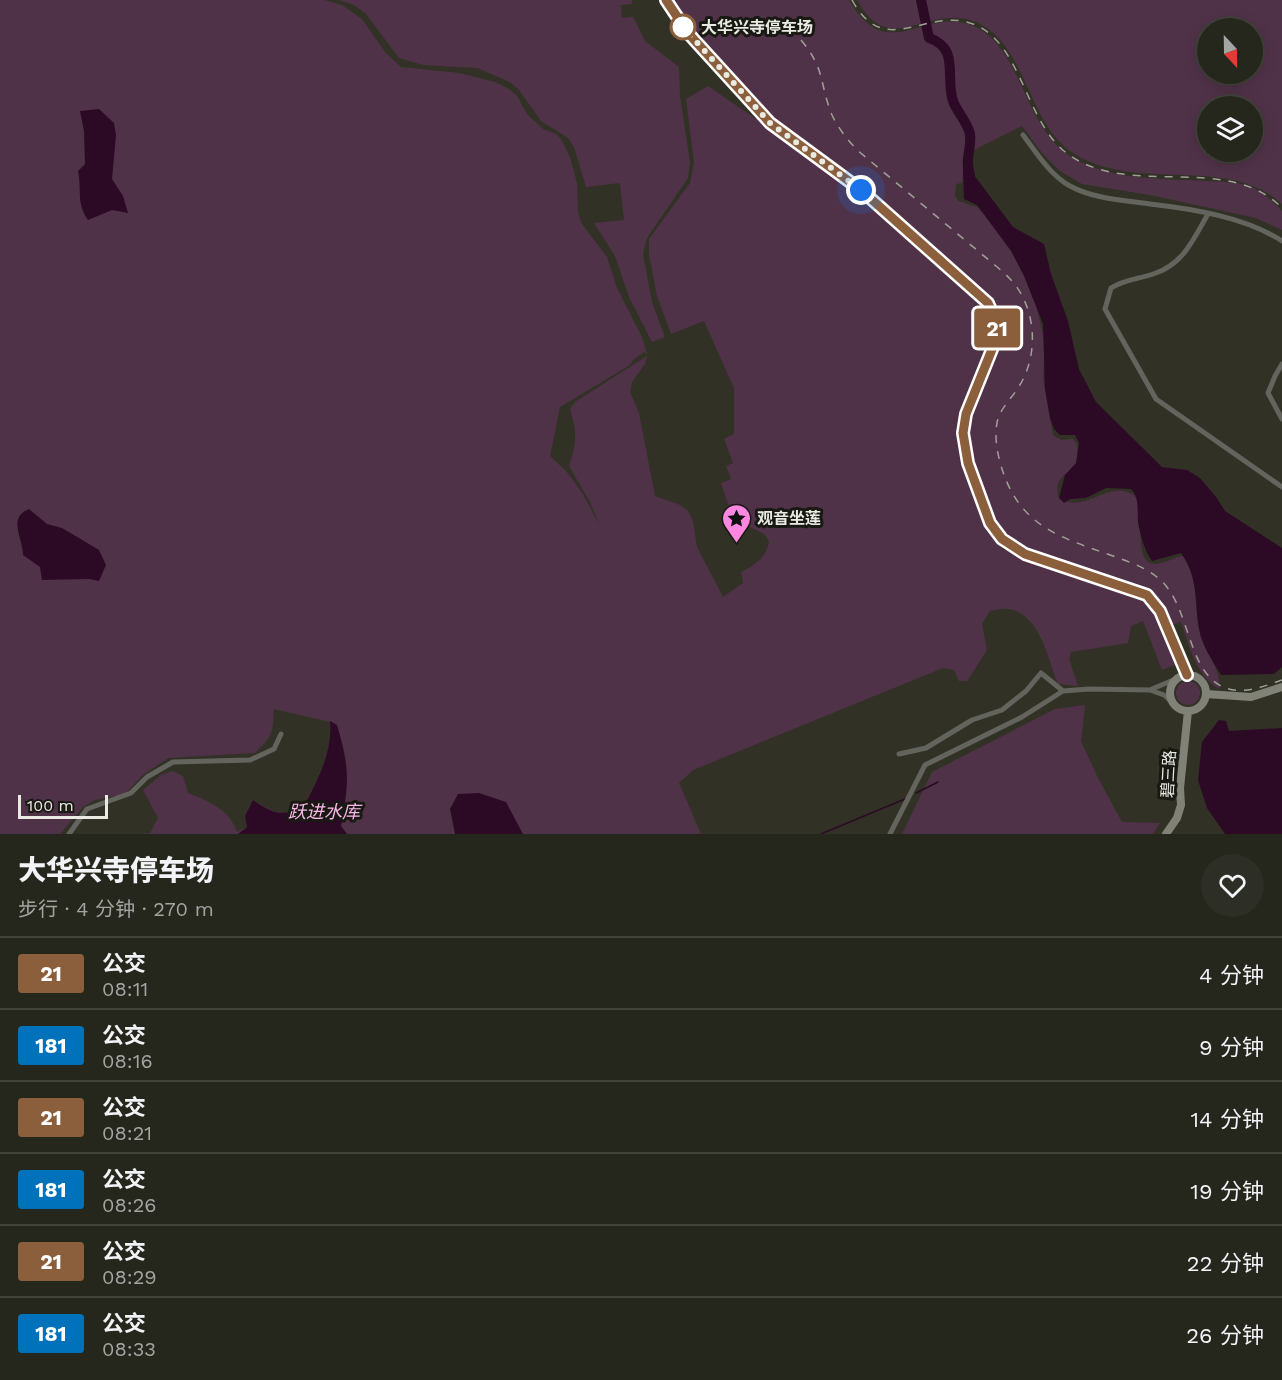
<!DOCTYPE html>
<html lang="zh">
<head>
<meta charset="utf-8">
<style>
	body { margin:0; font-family:"Work Sans","Noto Sans SC",sans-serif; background:#2d2e25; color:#f1f3f6; height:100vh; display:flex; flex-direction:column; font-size:22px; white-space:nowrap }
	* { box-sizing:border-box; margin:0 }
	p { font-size:20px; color:#a3a5a3 }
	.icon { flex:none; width:33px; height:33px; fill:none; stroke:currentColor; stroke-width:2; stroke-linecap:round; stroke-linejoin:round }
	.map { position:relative; height:834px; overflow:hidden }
	.side { display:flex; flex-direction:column; background:#25261c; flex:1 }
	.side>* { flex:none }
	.badge { padding:0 12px; border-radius:4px; font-size:21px; line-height:39px }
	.needle { width:39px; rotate:158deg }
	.buttons { position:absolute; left:1197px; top:18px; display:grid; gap:12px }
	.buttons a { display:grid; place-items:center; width:66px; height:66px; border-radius:50%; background:#25261c; box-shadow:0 3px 15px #0003,0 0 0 2px #42433b; font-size:30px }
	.scale { position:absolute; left:18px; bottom:15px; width:90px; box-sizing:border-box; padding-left:6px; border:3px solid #e9eae1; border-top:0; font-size:16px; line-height:21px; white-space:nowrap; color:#e9eae1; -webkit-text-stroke:4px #191914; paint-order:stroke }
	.you { position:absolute; width:30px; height:30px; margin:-15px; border:4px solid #fff; border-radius:50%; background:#1a73e8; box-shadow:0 0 0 9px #1a73e833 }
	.map>.badge { position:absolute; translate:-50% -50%; box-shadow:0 0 0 3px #fff }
	.round { display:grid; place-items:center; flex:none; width:63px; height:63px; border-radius:32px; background:#2d2e25 }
	.summary { display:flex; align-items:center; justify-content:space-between; height:102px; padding:0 18px }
	h1 { font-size:28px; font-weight:800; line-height:45px }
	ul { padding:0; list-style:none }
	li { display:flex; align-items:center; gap:18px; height:72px; padding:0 18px; border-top:2px solid #42433b }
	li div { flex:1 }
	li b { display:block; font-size:22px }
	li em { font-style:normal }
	li .badge { min-width:66px; font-weight:700; text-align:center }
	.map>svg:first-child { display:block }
</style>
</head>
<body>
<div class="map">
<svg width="1282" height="834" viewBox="0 0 1282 834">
	<rect width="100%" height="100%" fill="#313225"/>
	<path fill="#503248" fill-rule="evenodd" d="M0,0h324l18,5 20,14 23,33 16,15 58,6 36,9 14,7 8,7 10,18 16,15 13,5 5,5 9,18 7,26 1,30 4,11 25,33 10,31 25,49 5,17 -3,-2 -11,8 -3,5 -70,42 -10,49 16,15 17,23 17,32 -10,-24 -21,-36c8,-23 8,-33 1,-57l5,-7 72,-46 -2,8 -13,18 -2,10 9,21 16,83 25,9 8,6 5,10 4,26 26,50 20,-14 -2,-11c13,-6 27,-16 28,-31l-5,-7 -31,-16 -12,-35 10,-4 -5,-13 7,-3 -9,-24 10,-5v-46l-30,-67 -33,13 -14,-38 -8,-41v-16l41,-56 4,-21 -8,-63 22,-13c40,28 81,54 120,83 35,26 68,55 101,84 22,20 60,43 61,75 2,21 -13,46 -21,65 -23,59 4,106 34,157l7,-1 133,48 15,22 19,45 -15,6 -19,-49 -12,5 -3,17 -57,9 -2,7 9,27 -20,-2c-10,-25 -18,-70 -49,-75 -6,-1 -13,1 -19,2l-8,13 5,26 -20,31h-8l-5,-11 -11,-2 -250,102 -14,13 22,51h-562l11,-1 8,-15 -15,-28 18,-15 12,-4 10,5 5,17c22,9 41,16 49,39l10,-5 -2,-11 8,-16c22,13 26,17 50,8 13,-27 30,-56 27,-86l-56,-13c-2,25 0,25 -19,44l-87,5 -25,17 -18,19 -30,6 -12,7 -23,27h-60z
		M339,0h293v4l-11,1 1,13 11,-1 12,24 34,26 1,29 10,67 -2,15 -41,60 -4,16 9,48 13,35 -13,5 -23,-45 -14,-41 -21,-33 30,-3 -4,-37 -34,4 -12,-40 -6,-9 -27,-17 -22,-31 -9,-8 -33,-14 -54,-3 -24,-7 -33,-44 -12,-9z
		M674,0h175c39,67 72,7 122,25 49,18 52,98 96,129 39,27 92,24 137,27 16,1 35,0 50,7 10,6 20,14 28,23v19l-26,-12 -106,-23 -68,-11 -22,-13 -18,-18 -20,-27 -58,29 -2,28 -6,1 -1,11 3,6 19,6 17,17 22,33 19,43 10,44 -2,35 10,56 8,5 12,-1 4,5 1,20c-13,12 -24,13 -20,33 25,19 49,-17 74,-3 18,9 -3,69 23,70 9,0 18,-6 27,-8 19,13 16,58 22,80 3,15 18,39 15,53 -24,-15 -29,-42 -38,-67l-11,3c-6,-15 -12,-28 -27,-37l-124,-43 -13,-10 -17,-27 -18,-58 -2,-15 3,-23 26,-70 -7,-39 -8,-10 -115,-103 -89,-62 -11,-10 -70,-83z
		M857,0h425v204c-54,-51 -149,-9 -212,-53 -44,-31 -45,-115 -100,-131 -46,-13 -81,38 -113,-20zM1208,28h44v46h-44zM1208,106h44v46h-44z
		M1176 693a12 12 0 1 1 24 0a12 12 0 1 1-24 0Z
		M1085,705l-4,36 17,37 24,44 38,1 -7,11h-251l30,-62 123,-63z"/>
	<path fill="#2c0925" d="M99,109l15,14 2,12 -4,44 11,17 5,17 -16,-3 -24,10c-12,-17 -6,-30 -10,-49l7,-7 -1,-33 -4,-20z
		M972,154l2,21 39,52 31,17 7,30 17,47 11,48 17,33 66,65 25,3 13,8 16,19 9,14 57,37v119l-8,7 -53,1c-9,-15 -19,-29 -22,-46 -5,-29 0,-50 -18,-76l-29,8c-8,-12 -11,-24 -14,-38 -1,-11 2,-25 -7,-34l-25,-1 -20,10 -16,1 -6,4 -5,-5 6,-23 11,-12 3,-20 -4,-8h-15l-6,-6 -4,-11 -5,-29 -2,-65 -19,-48 -13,-25 -34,-46 -13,-6 -1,-31z
		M29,509l18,15 15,4 37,22 7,15 -7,16 -10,-2 -47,1 -2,-13 -17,-12c0,-17 -16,-37 6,-46z
		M1219,720l7,1 3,10 53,-3v106h-57l-18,-26 -9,-28 4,-38z
		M330,721l7,4c13,43 12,58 4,101l6,8h-109l9,-7 -2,-11 8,-16c20,13 27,17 50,8 14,-27 30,-56 27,-87z
		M479,793l27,9 17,32h-68l-5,-25 8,-15z"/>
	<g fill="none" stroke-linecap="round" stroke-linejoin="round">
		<path stroke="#2c0925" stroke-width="1.5" d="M916,793l22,-11
			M821,834l84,-35"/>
		<path stroke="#2c0925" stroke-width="10" d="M921,0l8,38c31,10 16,39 24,63 4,11 15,22 17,33 2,15 -6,27 0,41"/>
		<path stroke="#64645e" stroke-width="5" d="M1023,135c13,17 27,40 47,51 24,13 53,14 80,18 43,5 95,13 132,37
			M1208,214c-14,24 -24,49 -52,59 -16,6 -31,6 -45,15l-6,21 51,90 126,88
			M1282,364l-7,12 -7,17 14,26
			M1152,689l26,-11
			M899,754l27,-6 46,-28 30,-10 24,-19 15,-18 22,18
			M69,834l18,-25 44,-16 16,-16 26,-15 77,-2 24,-11 7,-15
			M890,834l35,-69 97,-48 41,-26 26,-2 61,1 14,5 9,8"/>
		<path stroke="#808177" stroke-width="8" d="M666,0l28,39 76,84 91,67 127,113 9,18v16l-31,77 -3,19 5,30 22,60 12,16 23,15 122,41 13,16 27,64
			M1170 693a18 18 0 1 1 36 0a18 18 0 1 1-36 0Z
			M1206,694l45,3 31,-10
			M1166,834l11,-16 4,-13 -1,-17 8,-77"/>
		<path stroke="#9fa096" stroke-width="1.5" stroke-dasharray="8 8" stroke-linecap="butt" d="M852,0c33,61 74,6 121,24 48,18 52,95 91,127 60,50 163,0 218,57
			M801,40c25,30 18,43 31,75 6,13 15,24 25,35l139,116c7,6 14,12 20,20 21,29 22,72 2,102 -7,11 -19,22 -21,35 -3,16 1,34 6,49 19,56 60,66 110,84 16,6 32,11 45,22 32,25 28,90 63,108 20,10 41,1 61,-6"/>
	</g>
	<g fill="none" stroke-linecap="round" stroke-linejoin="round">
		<defs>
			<path id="line" d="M666,0l22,33 82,90 91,67 127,113 8,18 1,16 -31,77 -3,19 5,30 22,60 12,16 23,15 122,41 13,16 27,64"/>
		</defs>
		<use href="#line" stroke="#fff" stroke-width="14"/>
		<use href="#line" stroke="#8b5e3c" stroke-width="9"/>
		<path stroke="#e9eae1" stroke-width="6" stroke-dasharray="0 10.8" d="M683,27l87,96 91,67"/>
	</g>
	<defs>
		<symbol id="sight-pin" viewBox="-11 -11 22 30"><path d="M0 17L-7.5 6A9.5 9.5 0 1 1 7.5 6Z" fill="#fd86e1" stroke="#191914"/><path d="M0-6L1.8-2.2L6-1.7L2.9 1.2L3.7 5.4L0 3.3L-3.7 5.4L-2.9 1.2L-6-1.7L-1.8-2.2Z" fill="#111"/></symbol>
	</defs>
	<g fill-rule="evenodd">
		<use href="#sight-pin" x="720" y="502" width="33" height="45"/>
	</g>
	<circle fill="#fff" stroke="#8b5e3c" stroke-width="3" cx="683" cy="27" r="12"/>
	<g text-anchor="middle" stroke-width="6" stroke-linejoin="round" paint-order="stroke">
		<g font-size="16" font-weight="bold" fill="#e9eae1" stroke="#191914" text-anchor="start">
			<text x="701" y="33">大华兴寺停车场</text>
		</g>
		<g font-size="16" font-weight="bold" fill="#e9eae1" stroke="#191914" text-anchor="start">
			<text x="757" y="524">观音坐莲</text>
		</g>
		<g font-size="16" fill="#e9eae1" stroke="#191914">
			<text transform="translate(1168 774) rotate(-87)" y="6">碧三路</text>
		</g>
		<g font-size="18" font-style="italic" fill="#fab7e8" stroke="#191914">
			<text x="324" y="818">跃进水库</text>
		</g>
	</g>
</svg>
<div class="buttons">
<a><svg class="needle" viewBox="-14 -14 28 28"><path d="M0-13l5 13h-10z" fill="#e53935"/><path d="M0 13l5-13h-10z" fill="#a3a5a3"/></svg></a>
<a><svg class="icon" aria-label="layers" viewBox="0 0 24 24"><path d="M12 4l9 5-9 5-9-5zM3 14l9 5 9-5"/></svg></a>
</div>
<div class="scale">100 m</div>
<div class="you" style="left:861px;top:190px"></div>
<b class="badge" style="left:997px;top:328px;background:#8b5e3c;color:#fff">21</b>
</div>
<section class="side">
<div class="summary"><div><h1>大华兴寺停车场</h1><p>步行 · 4 分钟 · 270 m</p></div><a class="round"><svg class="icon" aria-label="heart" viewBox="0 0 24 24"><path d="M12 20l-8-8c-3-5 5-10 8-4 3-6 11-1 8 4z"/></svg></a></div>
<ul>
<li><span class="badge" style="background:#8b5e3c;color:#fff">21</span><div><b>公交</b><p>08:11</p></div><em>4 分钟</em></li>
<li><span class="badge" style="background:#0072bc;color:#fff">181</span><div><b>公交</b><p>08:16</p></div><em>9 分钟</em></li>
<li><span class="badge" style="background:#8b5e3c;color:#fff">21</span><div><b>公交</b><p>08:21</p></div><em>14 分钟</em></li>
<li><span class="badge" style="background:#0072bc;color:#fff">181</span><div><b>公交</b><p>08:26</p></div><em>19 分钟</em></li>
<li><span class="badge" style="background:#8b5e3c;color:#fff">21</span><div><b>公交</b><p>08:29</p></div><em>22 分钟</em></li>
<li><span class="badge" style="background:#0072bc;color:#fff">181</span><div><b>公交</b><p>08:33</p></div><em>26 分钟</em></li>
</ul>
</section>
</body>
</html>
